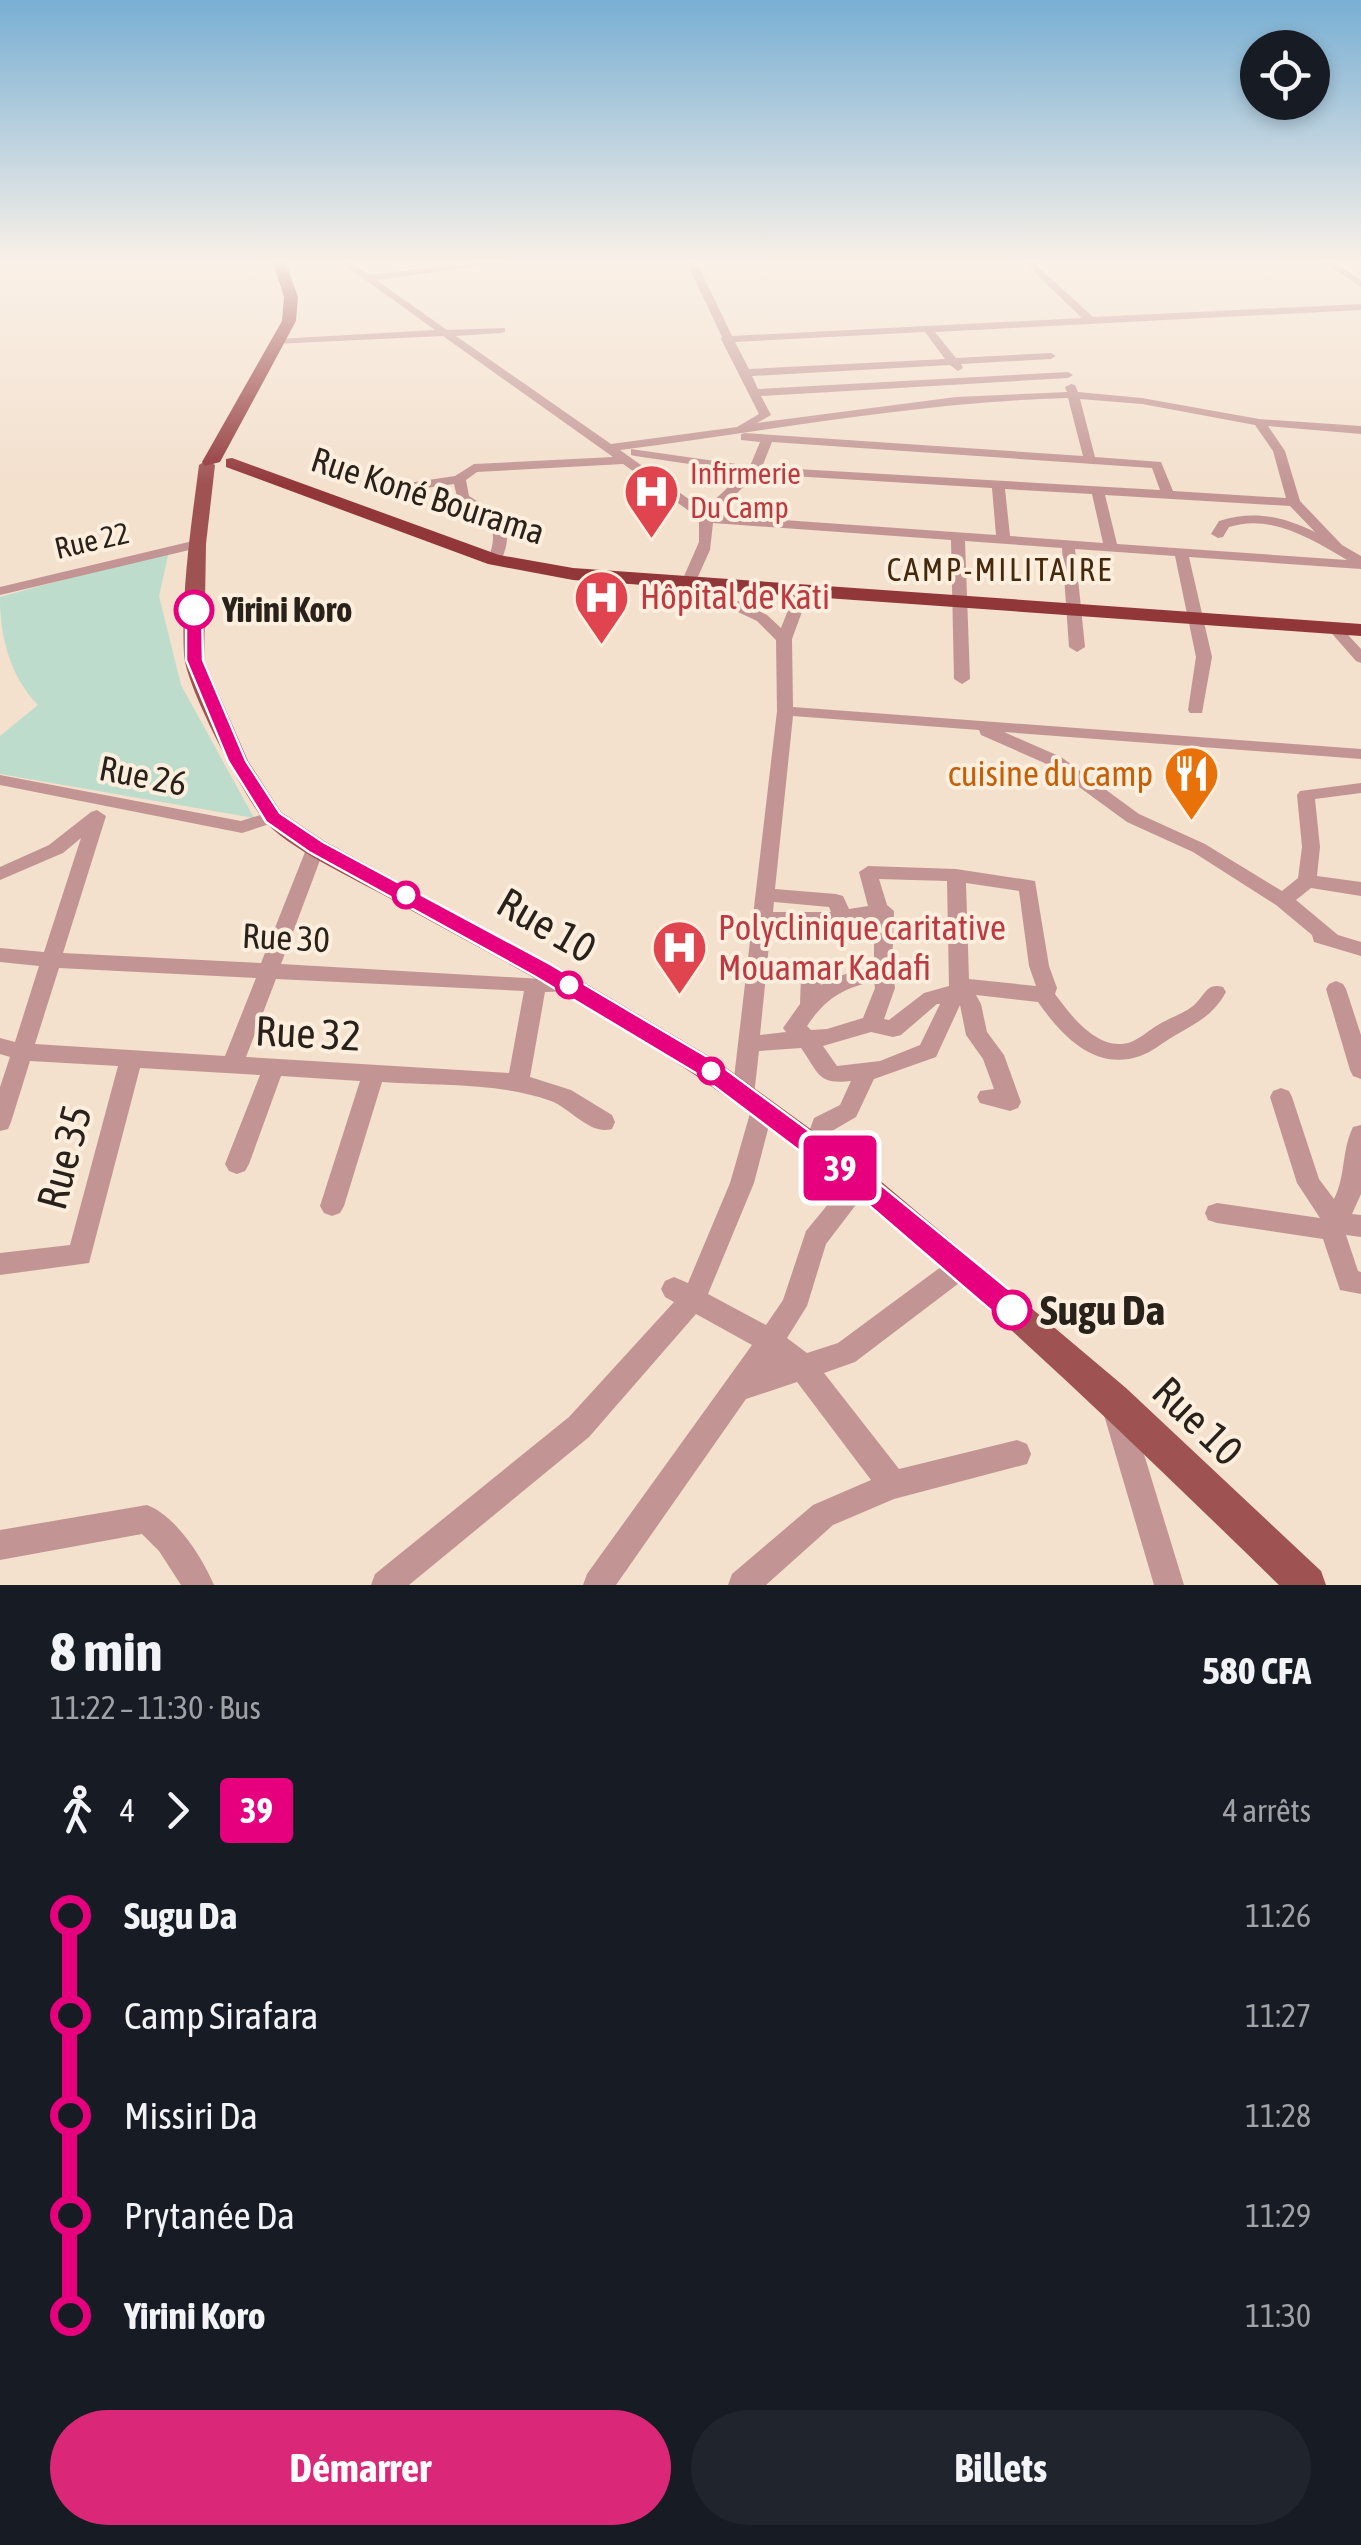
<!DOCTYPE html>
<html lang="fr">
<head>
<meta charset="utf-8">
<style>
	body { margin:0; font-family:"Asap Condensed",sans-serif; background:#20242c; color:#f1f3f6; height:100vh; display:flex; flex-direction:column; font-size:38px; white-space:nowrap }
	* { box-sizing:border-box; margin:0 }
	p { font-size:32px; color:#9ea1a6 }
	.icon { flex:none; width:55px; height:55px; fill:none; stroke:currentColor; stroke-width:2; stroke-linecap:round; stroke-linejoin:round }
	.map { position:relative; height:1585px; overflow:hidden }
	.panel { display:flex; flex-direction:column; background:#171b24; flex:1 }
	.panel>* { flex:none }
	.badge { padding:0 20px; border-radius:8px; font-size:35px; line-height:65px }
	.tools { position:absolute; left:1240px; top:30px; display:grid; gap:20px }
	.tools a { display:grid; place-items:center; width:90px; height:90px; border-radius:50%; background:#171b24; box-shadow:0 5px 15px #0003; font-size:50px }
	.map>.badge { position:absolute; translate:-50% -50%; box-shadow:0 0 0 5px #fff }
	.legs { display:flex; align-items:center; gap:15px; height:110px; padding:0 50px; font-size:32px }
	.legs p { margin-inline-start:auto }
	.summary { display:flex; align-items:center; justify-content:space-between; height:170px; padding:0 50px }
	h1 { font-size:55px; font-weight:700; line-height:75px }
	.button { display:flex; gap:20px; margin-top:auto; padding:20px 50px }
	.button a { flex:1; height:115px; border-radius:60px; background:#db2777; color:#fff; font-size:40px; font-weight:700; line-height:115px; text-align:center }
	.button a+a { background:#20242c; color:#f1f3f6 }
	ul { padding:0 50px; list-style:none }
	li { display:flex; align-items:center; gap:35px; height:100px; font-size:38px }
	li i { display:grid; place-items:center; width:15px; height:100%; margin:0 12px; background:currentColor }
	li i::after { content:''; width:25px; height:25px; margin:-12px; border:8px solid; border-radius:50%; background:#171b24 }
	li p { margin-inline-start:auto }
	li:first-child i { background:linear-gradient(#0000 50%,currentColor 0) }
	li:last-child i { background:linear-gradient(currentColor 50%,#0000 0) }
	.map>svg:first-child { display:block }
</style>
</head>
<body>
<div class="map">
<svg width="1361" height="1585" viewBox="0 0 1361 1585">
	<rect width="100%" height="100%" fill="#f3e0cd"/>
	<path fill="#bddccb" d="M169,551l-10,45 22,89 73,133 -254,-44v-38l38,-31c-28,-29 -38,-68 -38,-108z"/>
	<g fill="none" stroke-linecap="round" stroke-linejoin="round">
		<path fill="#c29594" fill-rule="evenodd" d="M342,263h10l17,12 105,-12h29l-127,17 71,50 58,-2v4l-4,1 -45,3 155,108 126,-17 22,-13 -38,-75 1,-2 -35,-74h10l35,73 350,-18 -57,-55h9l59,54 268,-13v6l-426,22 21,26 95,-5 5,3 -5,3 -90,5 2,4 -5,3 -8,-6 -198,11 6,13 310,-17 5,3 -5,3 -307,18 10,19 -14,8 199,-26 111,-5 -2,-5 6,-3 4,1 3,7 64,6 117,21 102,7v8l-93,-8 17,25 15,50 42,44 19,11v13l-172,-12 23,100 -10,56h-12l-2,-3 8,-53 -21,-101 -100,-7 10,98 -8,5 -8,-5 -7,-99 -97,-7 5,138 -8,5 -8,-5 -3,-139 -238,-17 -3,27 -14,31 71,34 14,13 15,-38 7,-4 5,1 2,3 -18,49 1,68 568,42v10l-357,-27 57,25 78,57 66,30 77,47 16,-13 4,-31 -5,-52 3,-4 61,-8v10l-46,6 5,48 -3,29 44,6v14l-50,-8 -15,12 42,35 23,7v14l-47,-14 -2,-7 -36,-30 -83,-53 -66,-30 -78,-57 -68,-30 -2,-5 -186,-14 -18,173 61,5 7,2 6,13 19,-3 -9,-34 9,-6 88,3 79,12 14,85 8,22 -2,6c16,22 44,59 76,48 10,-4 18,-12 27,-17 11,-7 25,-11 35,-19 12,-10 13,-24 30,-19l3,5c-13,24 -30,31 -52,44 -12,7 -22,16 -34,20 -45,16 -79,-21 -102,-54l-62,-7 5,9 6,28 17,23 17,47 -3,6 -8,3 -30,-8 -3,-6 3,-6 14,-2 -11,-30 -17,-24 -6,-30 -24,52 -62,22 -18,38 -24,14 -9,25 -8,3 -8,-3 -4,-7 11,-31 26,-13 11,-24c-34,4 -32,-8 -50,-33l-42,3 -5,44 -3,6 -8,3 -8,-3 -3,-6 45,-384 -1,-71 -19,-19 -74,-35 -2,-3 18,-41v-24l-76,-54 -146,8 -11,8 3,16c30,19 49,29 31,67h-10l-2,-3c13,-37 0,-41 -30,-59l-4,-17 -42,6 -4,-1v-6l47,-7 19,-12 139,-7 -170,-121 -169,8 -1,-2 5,-3 157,-9zM925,332l20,27 -196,10 -14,-27zM1068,398l15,58 -338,-23 -4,1v6l19,2 -10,24 -119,-17v6l4,1 109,16 -40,38 -84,-60c149,-19 297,-48 448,-52zM1080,399l62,5 113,21 18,26 13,47 -113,-7 -12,-29 -66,-5zM772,442l380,26 8,22 -398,-23zM757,474l235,14 4,47 -282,-20zM1005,489l87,5 11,49 -93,-7zM1105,495l185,11 25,26c-33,-16 -61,-22 -96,-11l-8,13 7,4 5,-1 6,-10c42,-14 84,13 118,33l-230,-16zM879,879l68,2 2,105 -25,7 -35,27 -5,-1 11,-31 -3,-21 2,-56 -7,-6zM966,883l53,8 10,75 7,20 -67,-7zM774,902l55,5 2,5h-58zM874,918v44c-15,13 -37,10 -53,23l-3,-15h-14l-3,5 -1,29 -17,24 3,4 -26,3 11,-110 49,2zM874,981l1,7 -12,30 -36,11 -16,1 -4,-4c19,-28 35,-37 67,-45zM937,1004h3l-20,41 -40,16 -43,5 -14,-20 48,-14 22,5 8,-2z
			M1325,263h10l26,17v7z
			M197,540l7,4 -2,3 -202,48v-8z
			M1334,624l5,1 22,24v14l-5,-2 -29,-33z
			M0,775l241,46 32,-10 9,6 -3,4 -37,12 -242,-48z
			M97,810l9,6 -43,137 198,10 46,-116 9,-6 6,2 3,4 -44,117 295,17 3,5 -3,5 -31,1 -15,85 41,13 41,25 3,7 -3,7c-21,7 -42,-21 -61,-28 -52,-19 -114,-15 -169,-19l-38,124 -4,7 -8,3 -8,-3 -4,-7 40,-125 -79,-5 -32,88 -4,7 -8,3 -8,-3 -4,-7 35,-89 -120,-7 -51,195 -89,12v-22l70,-8 48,-179 -88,-5 -19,61 -3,7 -8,2v-44l10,-30 -10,-3v-16l15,4 24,-76 -39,-4v-14l44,4 37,-114 -18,15 -63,27v-13l49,-22 42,-33zM59,968l197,10 -31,78 -190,-12zM276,979l248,12 -15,82 -263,-16z
			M1336,981l7,3 3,5 15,46v44l-8,-3 -3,-6 -24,-81 3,-5z
			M1281,1088l8,3 3,6 27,82 15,20c12,-23 7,-47 19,-72l8,-2v69l-9,20 9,1v22l-15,-2 12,36 3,1v22l-21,-4 -17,-51 -106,-16 -9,-3 -3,-7 3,-7 9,-3 103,15 -23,-35 -27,-86 3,-6z
			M762,1101l8,3 3,6 -19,73 -46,111 58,31 17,-25 23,-69 46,-56 8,-3 8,3 4,7 -4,7 -42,55 -19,62 -20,32 20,15 31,-10 115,-85 9,-3 9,3 3,8 -3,8 -116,88 -31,11 75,96 118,-29 10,4 4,10 -4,10 -133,35 -61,26 -67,60h-38l4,-11 81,-69 58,-25 -74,-98 -51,17 -130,186h-33l4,-11 165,-229 -56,-31 -107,123 -180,148h-38l4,-11 194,-157 105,-115 -9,-5 -4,-8 4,-8 9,-4 14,6 42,-100 21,-73 3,-6z
			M1118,1402l10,4 4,9 52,170h-30l-50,-170 4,-9z
			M147,1505c29,11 55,52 67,80h-33l-22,-34 -17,-17 -142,26v-30z"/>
		<path fill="#9f5252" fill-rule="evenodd" d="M207,460l8,5 -9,79 -2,116 44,101 33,51 43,29 254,138 139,82 154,112 255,215 195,183 5,14h-47c-184,-179 -369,-361 -581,-508 -98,-67 -205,-121 -309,-179 -34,-19 -103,-50 -126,-79 -21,-27 -77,-132 -79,-164 -3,-63 7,-128 15,-190z"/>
		<path fill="#91373a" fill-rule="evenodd" d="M273,263h13l12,34 -2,24 -76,141 -15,4 -3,-4 80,-141 2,-24z
			M232,458l267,97 74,13 788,56v12l-788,-56 -85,-16 -262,-97v-8z"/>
	</g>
	<linearGradient id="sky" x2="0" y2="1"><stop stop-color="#78afd3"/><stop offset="0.54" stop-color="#faf1e8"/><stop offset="1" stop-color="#faf1e8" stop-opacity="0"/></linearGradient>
	<rect width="1361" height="485" fill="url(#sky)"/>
	<path fill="#e6007e" stroke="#fff" stroke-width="2.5" d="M194,605l8,5 1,50 43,101 34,52 43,29 227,122 166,98 153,113 154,126 4,9 -4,10 -11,4 -10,-4 -151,-130 -152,-115 -165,-99 -225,-124 -43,-30 -38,-61 -42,-101v-50z"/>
	<defs>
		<symbol id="hospital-pin" viewBox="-11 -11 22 30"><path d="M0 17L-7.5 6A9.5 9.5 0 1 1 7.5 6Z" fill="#e0444e" stroke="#fdeede"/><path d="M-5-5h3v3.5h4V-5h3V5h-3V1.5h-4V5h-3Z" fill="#fff"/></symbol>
		<symbol id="restaurant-pin" viewBox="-11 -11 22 30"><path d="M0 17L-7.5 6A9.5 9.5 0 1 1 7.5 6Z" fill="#e8710a" stroke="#fdeede"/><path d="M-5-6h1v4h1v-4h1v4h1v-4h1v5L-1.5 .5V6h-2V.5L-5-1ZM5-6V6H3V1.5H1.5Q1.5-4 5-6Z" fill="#fff"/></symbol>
	</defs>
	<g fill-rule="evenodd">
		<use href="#hospital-pin" x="620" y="460" width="63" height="86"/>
		<use href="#hospital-pin" x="570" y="566" width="63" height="86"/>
		<use href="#restaurant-pin" x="1160" y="742" width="63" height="86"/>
		<use href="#hospital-pin" x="648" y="916" width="63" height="86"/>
	</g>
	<g fill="#fff" stroke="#e6007e" stroke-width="5">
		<circle cx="194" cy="610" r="18"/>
		<circle cx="406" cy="895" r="12"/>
		<circle cx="569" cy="985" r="12"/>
		<circle cx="711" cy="1071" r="12"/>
		<circle cx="1012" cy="1310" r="18"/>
	</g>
	<g text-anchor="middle" stroke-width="8" stroke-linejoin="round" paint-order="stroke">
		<g font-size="30" fill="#be3a42" stroke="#fdeede" text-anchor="start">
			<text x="690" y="484">Infirmerie<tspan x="690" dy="34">Du Camp</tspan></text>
		</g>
		<g font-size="30" fill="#29221b" stroke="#fdeede">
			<text transform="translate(92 541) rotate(-13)" y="10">Rue 22</text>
		</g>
		<g font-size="32" letter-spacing="2.5" fill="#46280c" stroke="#fdeede">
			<text x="1000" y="581">CAMP-MILITAIRE</text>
		</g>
		<g font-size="35" fill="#29221b" stroke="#fdeede">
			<text transform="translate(428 496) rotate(18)" y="12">Rue Koné Bourama</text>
			<text transform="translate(143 776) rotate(11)" y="12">Rue 26</text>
			<text transform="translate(286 938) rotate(3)" y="12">Rue 30</text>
		</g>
		<g font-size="35" fill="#be3a42" stroke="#fdeede" text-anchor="start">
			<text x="640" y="609">Hôpital de Kati</text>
			<text x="718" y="940">Polyclinique caritative<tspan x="718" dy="40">Mouamar Kadafi</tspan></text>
		</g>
		<g font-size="35" font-weight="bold" fill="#29221b" stroke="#fdeede" text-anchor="start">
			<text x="222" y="622">Yirini Koro</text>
		</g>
		<g font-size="35" fill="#c56008" stroke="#fdeede" text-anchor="end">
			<text x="1153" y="786">cuisine du camp</text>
		</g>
		<g font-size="42" fill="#29221b" stroke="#fdeede">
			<text transform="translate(547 925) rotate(30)" y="15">Rue 10</text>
			<text transform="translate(308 1033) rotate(3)" y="15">Rue 32</text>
			<text transform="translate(64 1157) rotate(-75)" y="15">Rue 35</text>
			<text transform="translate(1198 1421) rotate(44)" y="15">Rue 10</text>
		</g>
		<g font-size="42" font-weight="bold" fill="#29221b" stroke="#fdeede" text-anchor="start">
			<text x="1040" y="1325">Sugu Da</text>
		</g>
	</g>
</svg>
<div class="tools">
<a><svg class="icon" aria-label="locate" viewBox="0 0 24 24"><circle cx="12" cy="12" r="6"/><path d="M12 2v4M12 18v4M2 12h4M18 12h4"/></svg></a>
</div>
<b class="badge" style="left:840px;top:1168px;background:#e6007e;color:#fff">39</b>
</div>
<section class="panel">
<div class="summary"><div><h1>8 min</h1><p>11:22 – 11:30 · Bus</p></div><b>580 CFA</b></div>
<div class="legs"><svg class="icon" aria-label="walk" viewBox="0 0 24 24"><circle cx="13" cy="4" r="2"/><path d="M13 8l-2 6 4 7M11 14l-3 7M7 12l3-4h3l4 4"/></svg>4<svg class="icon" aria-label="forward" viewBox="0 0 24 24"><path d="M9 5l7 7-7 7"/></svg><b class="badge" style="background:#e6007e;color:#fff">39</b><p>4 arrêts</p></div>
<ul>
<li><i style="color:#e6007e"></i><b>Sugu Da</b><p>11:26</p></li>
<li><i style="color:#e6007e"></i><span>Camp Sirafara</span><p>11:27</p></li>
<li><i style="color:#e6007e"></i><span>Missiri Da</span><p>11:28</p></li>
<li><i style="color:#e6007e"></i><span>Prytanée Da</span><p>11:29</p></li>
<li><i style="color:#e6007e"></i><b>Yirini Koro</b><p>11:30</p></li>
</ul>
<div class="button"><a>Démarrer</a><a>Billets</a></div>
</section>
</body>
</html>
